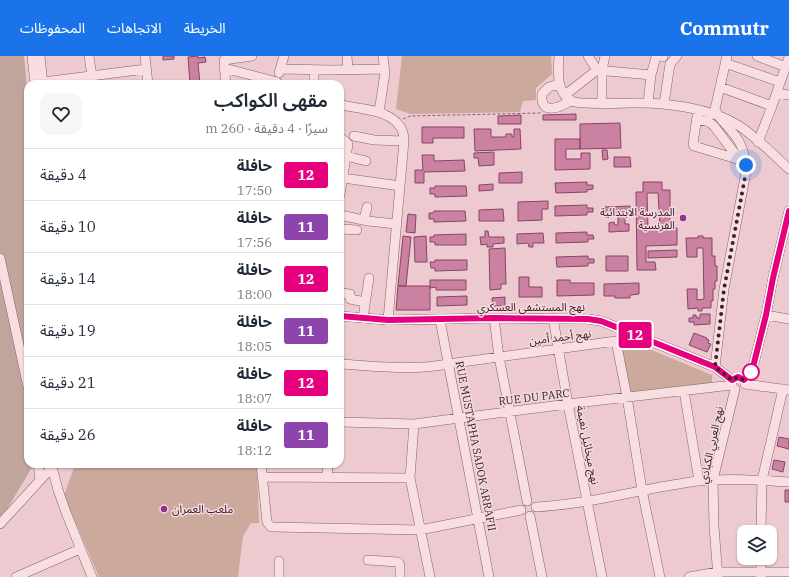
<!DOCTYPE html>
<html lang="ar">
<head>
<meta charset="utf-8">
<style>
	body { margin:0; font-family:"IBM Plex Serif","Noto Sans Arabic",serif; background:#f6f6f7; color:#1f2937; direction:rtl; height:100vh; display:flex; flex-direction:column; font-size:15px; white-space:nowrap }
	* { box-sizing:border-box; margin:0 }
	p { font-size:13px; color:#747a83 }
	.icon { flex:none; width:22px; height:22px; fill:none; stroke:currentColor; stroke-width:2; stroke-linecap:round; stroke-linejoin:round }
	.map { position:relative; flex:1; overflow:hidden; direction:ltr }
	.panel { position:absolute; left:24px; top:24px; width:320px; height:388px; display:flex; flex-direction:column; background:#fff; border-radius:12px; box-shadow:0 1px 3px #0004; direction:rtl }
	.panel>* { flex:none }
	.badge { padding:0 8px; border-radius:3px; font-size:14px; line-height:26px }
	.controls { position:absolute; left:737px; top:469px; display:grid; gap:8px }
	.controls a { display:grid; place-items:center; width:40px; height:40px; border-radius:8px; background:#fff; box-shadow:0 1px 3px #0004; font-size:20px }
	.you { position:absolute; width:20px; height:20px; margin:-10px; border:3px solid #fff; border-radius:50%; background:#1a73e8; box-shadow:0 0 0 6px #1a73e833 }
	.map>.badge { position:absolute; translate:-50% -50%; box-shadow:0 0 0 2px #fff }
	.round { display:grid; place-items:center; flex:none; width:42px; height:42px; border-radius:12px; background:#f6f6f7 }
	.overview { display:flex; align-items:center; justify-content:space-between; height:68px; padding:0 16px }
	h1 { font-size:19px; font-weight:600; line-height:30px }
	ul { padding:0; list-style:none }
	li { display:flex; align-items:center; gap:12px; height:52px; padding:0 16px; border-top:1px solid #e0e1e3 }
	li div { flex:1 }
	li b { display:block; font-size:15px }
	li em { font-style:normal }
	li .badge { min-width:44px; font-weight:700; text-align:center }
	header { display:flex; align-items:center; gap:24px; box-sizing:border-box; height:56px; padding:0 20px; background:#1a73e8; color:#fff }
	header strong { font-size:19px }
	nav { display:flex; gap:22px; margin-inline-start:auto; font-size:14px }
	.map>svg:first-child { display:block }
</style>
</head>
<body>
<header>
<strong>Commutr</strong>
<nav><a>الخريطة</a><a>الاتجاهات</a><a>المحفوظات</a></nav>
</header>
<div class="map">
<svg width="789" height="521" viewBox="0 0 789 521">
	<rect width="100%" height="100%" fill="#edcacf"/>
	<path fill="#cba99d" d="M402,0h149l1,18 -16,14v12l-13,1 -3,11 -110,2 -14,-5z
		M620,281l92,38v8l-81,11z
		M75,408h182l2,59h-8l-8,13 -5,41h-139l-35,-81z"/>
	<path fill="#c1a59c" d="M0,0h24l4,44v364h6l-31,52 -3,3z"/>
	<path fill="#ca81a2" stroke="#874564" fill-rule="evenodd" d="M163,0h11v3l-11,1z
		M198,0v2l7,-1 1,5 -8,1 2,21h-10l-2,-27z
		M576,58v6h-33v-5z
		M521,59v9h-23v-8z
		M620,67l1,25 -41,1v-25z
		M422,71h42v11h-31v5h-11z
		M474,73h17v8h15v-3h6v3h2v-8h6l1,20 -46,2z
		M555,83h25v10h-14v10h15v-6h9v16l-35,1z
		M602,94h5l1,9 -5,1z
		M494,96v13l-15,1 -1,-8h-4v-5z
		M422,99h12v6l30,-1 1,11 -41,1v11h-9v-13h8z
		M614,101h16l1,10h-17z
		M522,116v11h-23v-10z
		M587,126v3h6v4l-6,1v2l-31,1 -1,-10z
		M643,126h19v8h8v38h7v17l-31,1v16h9l1,8h-19l-1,-78h7zM647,137h11l2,34 -12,1z
		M493,128v6l-14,1v-6z
		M435,130h31l1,10 -32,1v-3h-5v-6h5z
		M548,145v8h-6v11l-24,1v-19z
		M587,149v3h6v4h-6v3l-32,1v-10z
		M630,150v10l-5,1v7h4v7l-20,1v-9l5,-1 1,3h3v-9l-12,1 -1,-10z
		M503,153l1,12h-25v-11z
		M434,155h31l1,10 -32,1v-3h-5v-6h4z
		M408,158l8,1 -1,18 -9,-1z
		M485,175h3l1,6h15v6l-11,1v3h-6v-3l-6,1 -1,-8h5z
		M587,176v3h6l1,4h-6v3l-32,1v-10z
		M543,177l1,10h-11v4h-4l-1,-4 -11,1v-10z
		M466,178v11h-31v-3h-5v-5h4v-2z
		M403,180l8,1 -5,49h-8z
		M426,180l1,26h-12l-1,-25z
		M698,180h5v2h9v18h3v10h2v15h-2v8h-2v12h-2v7h-9v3h-4v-3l-10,1 -1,-20h10v11l7,-1 -1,-51h-6v9h-10l-1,-19h12z
		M505,192l1,36h-5v5l-11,1 -1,-41z
		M677,194v7l-29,1v-7z
		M588,200v3h6v4h-6v3l-31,1 -1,-10z
		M606,200h22v15h-22z
		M435,204h32v10l-32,1v-3h-4l-1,-6h5z
		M519,221h10v10h13v10h-23z
		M430,224h36v10h-30v-3l-6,1z
		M557,224h13v3h24v12l-37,1z
		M639,227v11l-9,1v3h-15v-2h-11v-12z
		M398,230h32v24h-34z
		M467,240v9l-30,1v-9z
		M505,241v9h-12l-1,-8z
		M700,258h10v10l-16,1v-3h-5v-4h4v-3h3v2h2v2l2,-1z
		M694,277l13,5 -1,1 3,1 -1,3 3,1 -4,8 -18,-7z
		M779,381l10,2v10l-12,-3z
		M774,404l11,2 -2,10 -11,-3z
		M785,434h4v12h-4z"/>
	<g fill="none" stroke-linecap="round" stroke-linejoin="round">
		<defs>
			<path id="minor" d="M32,0l3,28
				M40,0l3,28
				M89,0l4,28
				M145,0l3,28
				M347,0l1,14
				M559,0c-1,15 -3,36 12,45 8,4 49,2 61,2 32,-1 78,5 106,22 18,12 35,29 51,44
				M588,0l9,14 54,5
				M757,0l29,11
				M663,1v-1
				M224,4l28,-4
				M725,7l55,19
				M224,8l2,20
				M224,12l53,14
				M281,13l50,1 54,-1
				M279,17l5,-17
				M43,26l103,-13
				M314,28v-14
				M559,28l-10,3 -7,7c-2,22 18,14 29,6
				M720,31l52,19
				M777,37l12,2
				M565,39l32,-25
				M648,47l3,-28 5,-18
				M602,48v-34l3,-14
				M664,48l6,-40 7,-8
				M340,49c17,3 47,5 58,19 5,5 6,11 6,17l-16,179
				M698,54l-5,34 1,2 43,13 1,-1
				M379,56l6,-39 -2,-17
				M697,63l12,3 5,4 24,32
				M354,80l20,4 30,1
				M340,81l8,7 -8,51
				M758,86l14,-36 17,-49
				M346,100l20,5
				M343,122l57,8
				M340,159l28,6 28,3
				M364,164l3,-13
				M340,173l17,1
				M0,202l28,129
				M340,237l10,1v5l15,3
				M766,259l23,4
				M340,260l48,4 106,-2 94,1 13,2 114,46 17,13
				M363,262l6,-40
				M494,262l5,39 28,144
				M553,262l15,86 34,173
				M440,264l49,257
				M340,308c36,2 72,7 108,0l168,-23 11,56 15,93 18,87
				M715,311l9,-78 22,-117c0,-14 -4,-30 -14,-40 -5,-7 -14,-14 -17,-23l12,-53
				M744,324l6,-7 4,-10 12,-48 7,-37 16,-67
				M745,328l44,6
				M684,335l15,90
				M340,366l74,2 154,-20 164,-19
				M414,368l-4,54 20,99
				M38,408l2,16
				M53,408l-1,3 6,23 9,25 25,62
				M261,408l6,58 4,5h3l146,3 101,-20
				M262,421l148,1
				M327,421l1,-13
				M536,451c55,-3 108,-19 162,-26 30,-3 61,-1 91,1
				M530,460l12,61
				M0,468l54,-59
				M761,476l1,-52 21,-91
				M761,502v19
				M368,504l30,2 2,3v12
				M279,505v16
				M16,521l64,-28
				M689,521l28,-5h72
				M718,521l-4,-50 -1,-47 22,-91"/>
		</defs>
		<use href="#minor" stroke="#895f6d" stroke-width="10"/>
		<path stroke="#895f6d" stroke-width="1" stroke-dasharray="3 2" stroke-linecap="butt" d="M403,63l7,-3 131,-3"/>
		<use href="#minor" stroke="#f8dde1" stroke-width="9"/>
	</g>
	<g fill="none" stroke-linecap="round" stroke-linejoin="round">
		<defs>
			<path id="line" d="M340,260l48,4 106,-2 94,1 13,2 114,46 17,13 6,-3 6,3 6,-6 4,-11 12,-48 7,-37 16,-67"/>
		</defs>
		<use href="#line" stroke="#fff" stroke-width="9"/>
		<use href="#line" stroke="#e6007e" stroke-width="6"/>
		<path stroke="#3a212b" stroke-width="4" stroke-dasharray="0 7.2" d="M746,109v7l-22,117 -9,78 17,13 6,-3 6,3 7,-8"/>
	</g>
	<g fill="#963189" stroke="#f5d9dd" stroke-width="1.5">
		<circle cx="683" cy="162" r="4"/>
		<circle cx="164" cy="453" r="4"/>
	</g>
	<circle fill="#fff" stroke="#e6007e" stroke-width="2" cx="751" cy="316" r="8"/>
	<g text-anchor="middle" stroke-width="3" stroke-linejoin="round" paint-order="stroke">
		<g font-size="11" fill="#3a212b" stroke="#f5d9dd" text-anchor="end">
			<text x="675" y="160">المدرسة الابتدائية<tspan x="675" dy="13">الفرنسية</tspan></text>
			<text x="172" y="457" text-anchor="start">ملعب العمران</text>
		</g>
		<g font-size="11" fill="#3a212b" stroke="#f5d9dd">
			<text x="531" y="255">نهج المستشفى العسكري</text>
			<text transform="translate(560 281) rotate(-7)" y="4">نهج أحمد أمين</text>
			<text transform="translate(534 341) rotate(-7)" y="4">RUE DU PARC</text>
			<text transform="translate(588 389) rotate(79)" y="4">نهج ميخائيل نعيمة</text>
			<text transform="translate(711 389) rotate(-78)" y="4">نهج العربي الكبادي</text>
			<text transform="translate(476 390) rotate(79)" y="4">RUE MUSTAPHA SADOK ARRAFII</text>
		</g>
	</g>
</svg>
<div class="controls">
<a><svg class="icon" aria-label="layers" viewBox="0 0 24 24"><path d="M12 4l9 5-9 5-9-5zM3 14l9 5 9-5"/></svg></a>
</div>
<div class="you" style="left:746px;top:109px"></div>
<b class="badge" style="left:635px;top:279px;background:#e6007e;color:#fff">12</b>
<section class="panel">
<div class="overview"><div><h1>مقهى الكواكب</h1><p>سيرًا · 4 دقيقة · 260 m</p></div><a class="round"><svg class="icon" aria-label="heart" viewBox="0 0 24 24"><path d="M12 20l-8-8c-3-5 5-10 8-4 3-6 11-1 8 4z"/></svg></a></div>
<ul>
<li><span class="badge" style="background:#e6007e;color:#fff">12</span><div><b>حافلة</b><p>17:50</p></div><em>4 دقيقة</em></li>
<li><span class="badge" style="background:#8e44ad;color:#fff">11</span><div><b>حافلة</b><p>17:56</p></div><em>10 دقيقة</em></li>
<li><span class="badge" style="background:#e6007e;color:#fff">12</span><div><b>حافلة</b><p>18:00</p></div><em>14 دقيقة</em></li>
<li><span class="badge" style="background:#8e44ad;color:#fff">11</span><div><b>حافلة</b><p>18:05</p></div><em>19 دقيقة</em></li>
<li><span class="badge" style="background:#e6007e;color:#fff">12</span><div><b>حافلة</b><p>18:07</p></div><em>21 دقيقة</em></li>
<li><span class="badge" style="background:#8e44ad;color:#fff">11</span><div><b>حافلة</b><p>18:12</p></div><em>26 دقيقة</em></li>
</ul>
</section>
</div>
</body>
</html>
